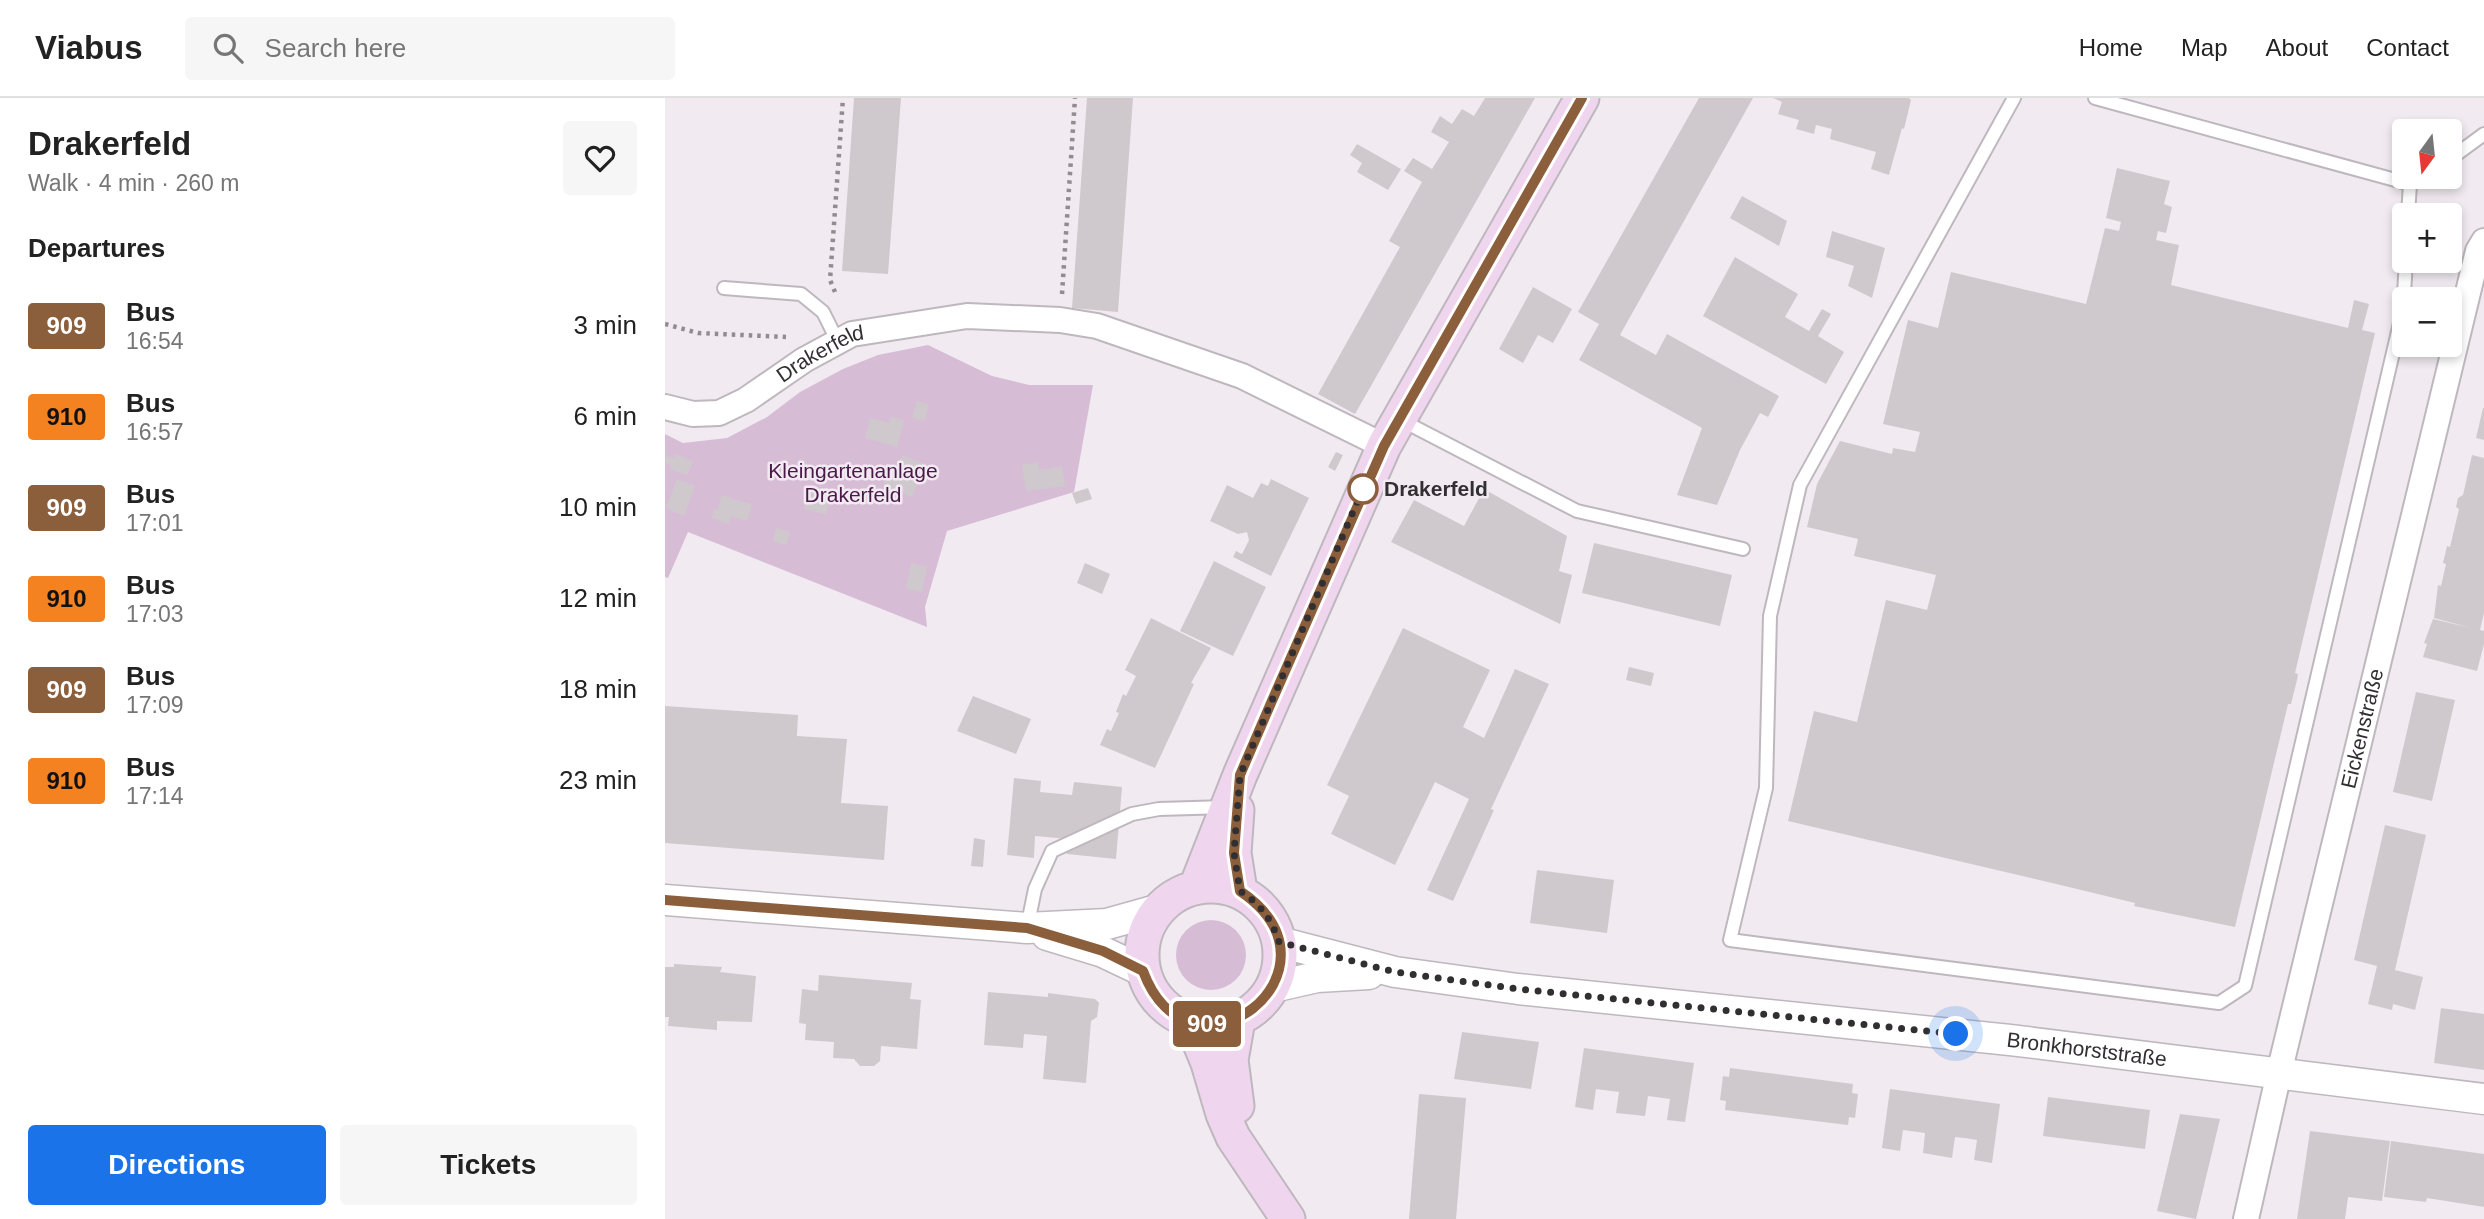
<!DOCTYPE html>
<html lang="en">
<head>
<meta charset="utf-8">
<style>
	body { margin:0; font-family:Helvetica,sans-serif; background:#f6f6f6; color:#222; height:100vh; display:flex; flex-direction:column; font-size:26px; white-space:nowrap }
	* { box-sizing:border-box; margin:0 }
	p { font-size:23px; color:#767676 }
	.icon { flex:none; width:38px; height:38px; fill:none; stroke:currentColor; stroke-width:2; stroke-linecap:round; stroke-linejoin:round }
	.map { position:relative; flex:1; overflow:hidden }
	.sheet { display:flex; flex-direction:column; background:#fff; width:665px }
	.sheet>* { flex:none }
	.badge { padding:0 14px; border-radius:5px; font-size:24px; line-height:46px }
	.needle { width:46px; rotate:195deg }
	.fabs { position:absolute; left:1727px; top:21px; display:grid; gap:14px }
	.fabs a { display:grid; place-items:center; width:70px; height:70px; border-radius:7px; background:#fff; box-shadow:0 4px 10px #0003; font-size:35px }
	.you { position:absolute; width:35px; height:35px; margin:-18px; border:5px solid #fff; border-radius:50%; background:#1a73e8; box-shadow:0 0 0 10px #1a73e833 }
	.map>.badge { position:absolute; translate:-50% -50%; box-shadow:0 0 0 4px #fff }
	h2 { padding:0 28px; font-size:26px; line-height:63px }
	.round { display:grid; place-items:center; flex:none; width:74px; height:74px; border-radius:7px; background:#f6f6f6 }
	.head { display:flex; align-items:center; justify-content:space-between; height:119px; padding:0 28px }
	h1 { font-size:33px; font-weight:700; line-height:52px }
	.button { display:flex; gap:14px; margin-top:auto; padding:14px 28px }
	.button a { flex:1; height:80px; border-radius:7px; background:#1a73e8; color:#fff; font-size:28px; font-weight:700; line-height:80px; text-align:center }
	.button a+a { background:#f6f6f6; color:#222 }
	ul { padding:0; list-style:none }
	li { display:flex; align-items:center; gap:21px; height:91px; padding:0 28px }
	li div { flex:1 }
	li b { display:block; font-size:26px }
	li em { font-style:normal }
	li .badge { min-width:77px; font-weight:700; text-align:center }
	header { display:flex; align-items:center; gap:42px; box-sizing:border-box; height:98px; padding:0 35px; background:#fff; border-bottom:2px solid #e0e0e0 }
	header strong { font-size:33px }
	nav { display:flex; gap:38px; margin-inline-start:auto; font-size:24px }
	.search { width:490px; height:63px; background:#f6f6f6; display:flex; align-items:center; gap:18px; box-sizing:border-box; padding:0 24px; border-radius:7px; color:#767676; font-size:26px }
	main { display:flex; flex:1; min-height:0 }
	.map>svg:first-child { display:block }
</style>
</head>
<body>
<header>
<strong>Viabus</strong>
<div class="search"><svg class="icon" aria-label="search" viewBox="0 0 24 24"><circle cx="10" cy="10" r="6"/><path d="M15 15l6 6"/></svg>Search here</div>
<nav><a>Home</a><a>Map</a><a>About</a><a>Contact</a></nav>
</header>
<main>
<section class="sheet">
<div class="head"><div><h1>Drakerfeld</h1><p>Walk · 4 min · 260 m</p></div><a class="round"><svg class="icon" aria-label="heart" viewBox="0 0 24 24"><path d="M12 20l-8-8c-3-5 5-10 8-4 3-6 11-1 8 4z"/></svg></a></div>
<h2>Departures</h2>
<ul>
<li><span class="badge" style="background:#8b5e3c;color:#fff">909</span><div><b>Bus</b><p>16:54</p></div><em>3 min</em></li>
<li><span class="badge" style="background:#f58220;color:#111">910</span><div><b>Bus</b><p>16:57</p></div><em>6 min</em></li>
<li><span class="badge" style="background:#8b5e3c;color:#fff">909</span><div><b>Bus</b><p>17:01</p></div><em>10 min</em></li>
<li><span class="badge" style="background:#f58220;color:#111">910</span><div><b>Bus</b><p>17:03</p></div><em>12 min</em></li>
<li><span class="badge" style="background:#8b5e3c;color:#fff">909</span><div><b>Bus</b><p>17:09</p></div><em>18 min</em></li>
<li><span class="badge" style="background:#f58220;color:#111">910</span><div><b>Bus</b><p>17:14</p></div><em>23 min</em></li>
</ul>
<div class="button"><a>Directions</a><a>Tickets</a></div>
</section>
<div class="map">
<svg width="1819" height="1121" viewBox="0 0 1819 1121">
	<rect width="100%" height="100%" fill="#f1ebf1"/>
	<path fill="#d7bcd5" d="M263,247l64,31 37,9h64l-19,107 -127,39 -22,76 2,20 -239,-95 -20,46 -3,-1v-143l18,9 44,-5 40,-21 33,-25 43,-23 35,-14z
		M511 857a35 35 0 1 1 70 0a35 35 0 1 1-70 0Z"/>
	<path fill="#cfc9ce" d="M189,0h47l-13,176 -46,-3z
		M422,0h46l-15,214 -46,-4z
		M820,0h50l-180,316 -37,-20 82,-147 -11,-6 33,-59 -18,-11 9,-13 19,11 17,-27 -18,-10 9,-16 12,8 10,-15 12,7z
		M1034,0h54l-133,237 36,20 11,-21 112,62 -11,21 -8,-4 -20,37 -23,55 -40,-10 25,-67 -123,-68 20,-36 -21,-12z
		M1108,0h136l2,2 -7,29 -2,-1 -13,47 -18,-6 5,-17 -46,-13 2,-10 -16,-4 -2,9 -18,-5 3,-9 -21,-6 4,-12z
		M692,46l44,25 -13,21 -31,-18 5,-9 -12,-8z
		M1452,70l53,13 -6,23 8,3 -6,26 -8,-2 -2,9 23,5 -8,40 177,43 6,-28 15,4 -7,26 13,3 -80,340 3,1 -1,6 -6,24h-3l-53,223 -101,-21 1,-3 -62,-15 -285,-67 26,-110 43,11 29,-122 41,10 9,-35 -82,-19 4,-17 -51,-12 10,-43 23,-43 52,13 1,-6 22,4 5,-20 -37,-8 25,-104 30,8 13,-56 135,32 19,-76 14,3 2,-9 -15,-4z
		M1077,98l45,25 -8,25 -49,-28z
		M1167,133l53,17 -13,50 -24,-12 6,-20 -28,-9z
		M1070,159l63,37 -13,23 24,14 13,-22 9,5 -13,22 26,16 -18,32 -123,-68z
		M868,189l39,22 -19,34 -15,-8 -15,28 -24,-14z
		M252,303l12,4 -5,16 -12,-4z
		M1818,310h1v32l-8,-2z
		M226,319l13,3 -7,27 -32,-9 5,-20 19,5z
		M671,354l7,3 -8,16 -7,-4z
		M11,356l17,8 -6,13 -17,-6 1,-4 -6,-2 1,-7 8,2z
		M237,357l23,9 -13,33 -29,-11 7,-18 6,2z
		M1807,357l12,3v155l-4,17 4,1v13l-7,27 -54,-14 4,-13 -3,-1 9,-24 38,9 -37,-10 4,-33 3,1 5,-22 -3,-1 4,-17 3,1 9,-38 -3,-2 2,-9 5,-3z
		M373,364l1,8 23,-4 3,20 -39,5 -4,-26z
		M12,381l18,7 -11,30 -18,-8z
		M606,381l38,19 -38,78 -38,-19 3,-6 6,3 7,-14 -2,-8 -9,2 -28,-13 17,-36 26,13 8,-15 7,3z
		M144,389l22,6 -5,21 -22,-5z
		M423,390l4,11 -16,5 -4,-11z
		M819,391l83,47 -8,35 13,4 -12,49 -169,-82 23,-42 50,26z
		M57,397l30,10 -5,16 -16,-5 -2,8 -17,-6 2,-9 3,1z
		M111,430l14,4 -4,13 -13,-4z
		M929,445l138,32 -12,51 -138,-33z
		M549,463l52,26 -33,69 -53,-25z
		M246,465l16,4 -5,25 -16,-3z
		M420,465l25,11 -8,20 -25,-11z
		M486,520l60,30 -20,35 3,1 -39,84 -55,-23 7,-16 4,2 8,-18 -3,-1 7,-18 3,2 10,-20 -11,-6z
		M738,530l87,42 -27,57 21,11 31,-69 34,15 -58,125 3,1 -41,91 -26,-11 42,-91 -34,-17 -40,83 -64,-31 18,-38 -22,-11z
		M964,569l25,6 -3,13 -25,-6z
		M1751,594l39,8 -23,101 -39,-9z
		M308,598l58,23 -15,35 -59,-23z
		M0,608l133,9 -1,21 50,3 -6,64 47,3 -4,54 -219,-17z
		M349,680l27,3 -1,11 32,3 2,-13 48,5 -6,72 -49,-5 1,-15 -33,-3 -1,22 -27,-3z
		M1720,727l41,10 -31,135 28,7 -8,33 -22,-6 -1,6 -24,-6 9,-38 -23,-6z
		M309,740l11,2 -2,27 -12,-1z
		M872,772l77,10 -7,53 -77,-10z
		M9,866l48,3 -2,5 36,4 -4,46 -35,-1v9l-49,-4 1,-9h-4v-50h9z
		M154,877l93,8 -2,16 11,1 -4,49 -36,-3 -1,15 -6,5h-14l-6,-7 -21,-1 1,-16 -29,-2 1,-16 -7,-1 3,-34 16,2z
		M323,894l60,5v-4l47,6 4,4 -2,14 -6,4 -5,62 -43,-4 4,-43 -23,-2 -1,14 -39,-3z
		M1776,910l43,6v56l-50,-7z
		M797,934l77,10 -8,47 -77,-10z
		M919,950l110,15 -9,59 -18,-2 3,-21 -22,-3 -3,20 -29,-3 3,-21 -23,-3 -3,21 -18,-3z
		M1065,970l123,16 -1,9 6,1 -3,24 -6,-1 -1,8 -123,-15 1,-9 -6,-1 3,-24 6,1z
		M1225,991l110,15 -8,59 -18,-3 3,-20 -12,-2 -10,-1 -3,21 -29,-5 2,-20 -22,-3 -3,21 -18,-3z
		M754,996l47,4 -10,121h-47z
		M1383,999l102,13 -5,39 -102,-13z
		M1515,1016l40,5 -24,100 -39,-8z
		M1645,1033l80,10 -8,60 -34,-4 -3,22h-48z
		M1726,1043l93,13v53l-57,-9 -1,4 -42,-5z"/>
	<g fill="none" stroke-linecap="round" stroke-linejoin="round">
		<defs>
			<path id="service" d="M1349,0l-214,387 -30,131 -4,172 -36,152 489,63 26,-17 158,-676 3,-49
				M1430,0l315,86 -2,31
				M1785,61l34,-25
				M1745,86l12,-7
				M59,190l77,6 22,18 14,28
				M734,321l178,92 166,38
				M362,830l8,-39 17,-38 80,-37 27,-5 68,-2"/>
			<g id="minor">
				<path id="s1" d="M0,309l28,7 26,-1 27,-13 58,-40 48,-26 115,-18 93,4 37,6 145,50 142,70"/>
				<path id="s2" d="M1581,1121l33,-146 199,-822 6,-10"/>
			</g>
			<g id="tertiary">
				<path d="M0,802l362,28 80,-4 50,-14"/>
				<path d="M382,837l56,17 40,19"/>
				<path id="s3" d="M614,844l116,30 123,17 492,51 474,59"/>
				<path d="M608,889l44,-10 52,-3"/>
			</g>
			<path id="secondary" d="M572,712l-3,43 6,38
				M477 857a69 69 0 1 1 138 0a69 69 0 1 1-138 0Z
				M531,789l44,-112 144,-329 198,-348
				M526,924l17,41 15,51 10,23 55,82
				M572,1008l-6,-46 7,-40"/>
		</defs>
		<use href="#service" stroke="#beb8be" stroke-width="16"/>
		<use href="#minor" stroke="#beb8be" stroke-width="28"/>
		<use href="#tertiary" stroke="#beb8be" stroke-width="33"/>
		<use href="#secondary" stroke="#beb8be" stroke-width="37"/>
		<path stroke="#918c91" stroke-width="4.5" stroke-dasharray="3.5 5" stroke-linecap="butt" d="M170,194l-5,-12 13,-182
			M397,196l13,-196
			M0,226l33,9 88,4"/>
		<use href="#service" stroke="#fff" stroke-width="12"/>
		<use href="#minor" stroke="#fff" stroke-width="24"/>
		<use href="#tertiary" stroke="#fff" stroke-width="30"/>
		<use href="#secondary" stroke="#efd6ee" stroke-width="33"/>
	</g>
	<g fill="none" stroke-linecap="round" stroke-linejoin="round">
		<defs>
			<path id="line" d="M0,802l362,28 76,23 40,20c47,127 214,-1 97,-80l-6,-38 6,-78 31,-72 113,-257 198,-348"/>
		</defs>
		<use href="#line" stroke="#fff" stroke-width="16"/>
		<use href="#line" stroke="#8b5e3c" stroke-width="10"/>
		<path stroke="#322f32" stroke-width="7" stroke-dasharray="0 12.6" d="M698,391l2,-5 -125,291 -6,78 6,38c21,14 31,27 39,51l116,30 123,17 438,45"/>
	</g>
	<circle fill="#fff" stroke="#8b5e3c" stroke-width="3.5" cx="698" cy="391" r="14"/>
	<g text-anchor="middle" stroke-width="5" stroke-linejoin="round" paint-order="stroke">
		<g font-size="21" fill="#322f32" stroke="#f1ebf1">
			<text dy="7" stroke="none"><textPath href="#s1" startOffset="173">Drakerfeld</textPath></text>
			<text dy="7" stroke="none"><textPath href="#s2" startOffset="504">Eickenstraße</textPath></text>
			<text dy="7" stroke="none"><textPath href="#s3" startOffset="816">Bronkhorststraße</textPath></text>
		</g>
		<g font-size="21" fill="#4b184a" stroke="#f1ebf1">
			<text x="188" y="380">Kleingartenanlage<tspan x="188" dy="24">Drakerfeld</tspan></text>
		</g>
		<g font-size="21" font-weight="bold" fill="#322f32" stroke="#f1ebf1" text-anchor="start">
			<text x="719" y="398">Drakerfeld</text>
		</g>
	</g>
</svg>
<div class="fabs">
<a><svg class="needle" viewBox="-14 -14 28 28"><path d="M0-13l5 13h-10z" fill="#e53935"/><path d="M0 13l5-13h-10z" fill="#767676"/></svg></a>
<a>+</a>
<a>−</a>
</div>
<div class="you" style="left:1291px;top:936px"></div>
<b class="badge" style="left:542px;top:926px;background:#8b5e3c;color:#fff">909</b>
</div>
</main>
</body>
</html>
